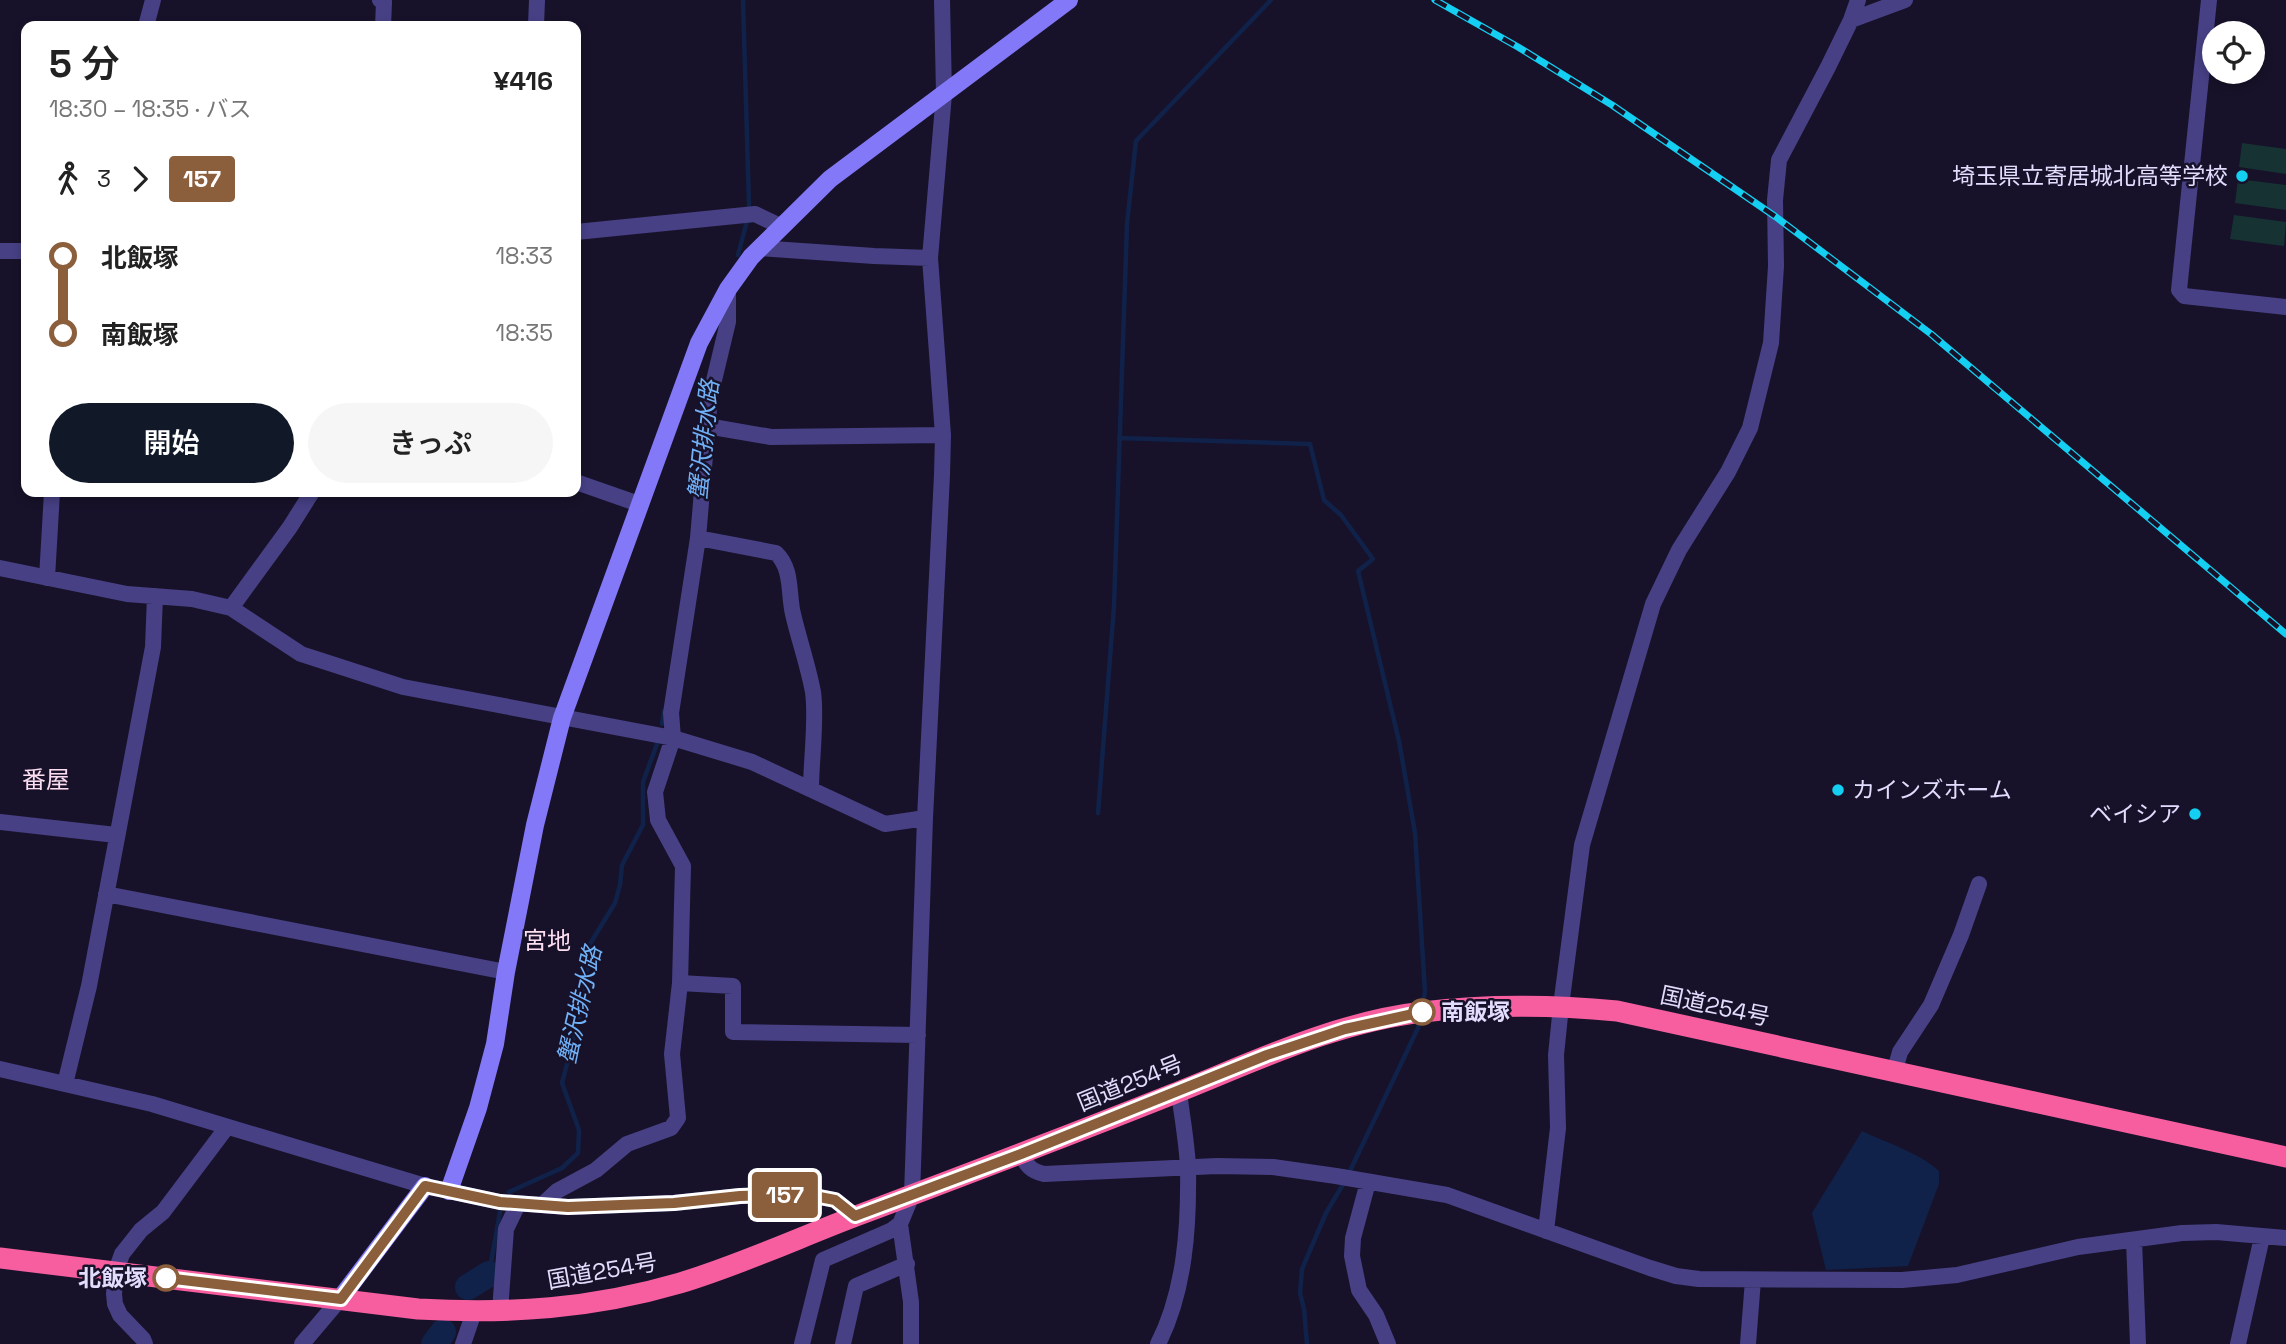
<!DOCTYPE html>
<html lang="ja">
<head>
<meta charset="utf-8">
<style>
	body { margin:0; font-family:"Space Grotesk","Noto Sans JP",sans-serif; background:#f6f6f6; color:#222; height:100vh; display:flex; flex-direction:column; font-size:26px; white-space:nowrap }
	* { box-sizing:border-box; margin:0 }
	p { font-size:23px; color:#767676 }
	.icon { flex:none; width:38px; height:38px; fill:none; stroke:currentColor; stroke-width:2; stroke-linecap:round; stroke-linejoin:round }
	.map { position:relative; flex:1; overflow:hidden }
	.sheet { position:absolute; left:21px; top:21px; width:560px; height:476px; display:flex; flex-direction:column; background:#fff; border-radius:14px; box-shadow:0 4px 10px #0003 }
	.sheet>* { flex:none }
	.badge { padding:0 14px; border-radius:5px; font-size:24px; line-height:46px }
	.buttons { position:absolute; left:2202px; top:21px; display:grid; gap:14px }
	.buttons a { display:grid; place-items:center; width:63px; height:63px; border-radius:50%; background:#fff; box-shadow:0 4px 10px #0003; font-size:35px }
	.map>.badge { position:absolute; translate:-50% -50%; box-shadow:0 0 0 4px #fff }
	.legs { display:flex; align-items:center; gap:10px; height:77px; padding:0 28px; font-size:23px }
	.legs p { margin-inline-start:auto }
	.head { display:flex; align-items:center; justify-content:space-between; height:119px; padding:0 28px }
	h1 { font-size:38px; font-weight:600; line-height:52px }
	.primary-button { display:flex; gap:14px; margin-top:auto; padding:14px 28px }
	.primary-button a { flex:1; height:80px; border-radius:42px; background:#111827; color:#fff; font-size:28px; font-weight:600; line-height:80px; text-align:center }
	.primary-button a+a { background:#f6f6f6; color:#222 }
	ul { padding:0 28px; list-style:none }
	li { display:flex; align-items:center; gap:24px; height:77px; font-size:26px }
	li i { display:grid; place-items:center; width:10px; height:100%; margin:0 9px; background:currentColor }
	li i::after { content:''; width:18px; height:18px; margin:-9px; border:5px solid; border-radius:50%; background:#fff }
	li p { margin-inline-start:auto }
	li:first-child i { background:linear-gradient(#0000 50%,currentColor 0) }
	li:last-child i { background:linear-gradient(currentColor 50%,#0000 0) }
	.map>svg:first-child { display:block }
</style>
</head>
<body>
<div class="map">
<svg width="2286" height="1344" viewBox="0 0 2286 1344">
	<rect width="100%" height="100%" fill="#171229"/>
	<path fill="#163233" d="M2242,143l44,6v25l-47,-7z
		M2238,179l48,6v25l-51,-7z
		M2234,215l52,7 -2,24 -54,-7z"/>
	<path fill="#10224a" d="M1862,1131c25,12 56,21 77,40v13l-31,82 -82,4 -14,-57z"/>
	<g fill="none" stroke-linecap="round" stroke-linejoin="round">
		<path stroke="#10224a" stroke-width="4.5" d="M743,0l6,205
			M738,255l9,-34
			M1119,438l191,6 14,56 17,15 32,44 -15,12 41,170 16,92 10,159 -3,15
			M662,724l2,-13
			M1098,813l16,-207 13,-382 9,-83 135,-141
			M1349,1173l69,-145 2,-9
			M509,1192l53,-24 16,-15 1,-23 -17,-47 22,-83 6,-56 25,-41 5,-18 2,-20 21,-40v-43l14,-38
			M489,1274l11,-62
			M1307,1344l-3,-35 -4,-16 2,-24 24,-56 19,-32"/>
		<path stroke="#10224a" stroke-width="26" d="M468,1287l21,-13
			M434,1344l9,-12"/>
		<path stroke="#474085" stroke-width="16" d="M380,0l4,2 -1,24
			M2209,0l-30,290 5,6 102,11
			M1851,20l54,-20
			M146,26l7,-26
			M536,26l1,-26
			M576,232l179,-18 25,12
			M759,248l115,8 56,2
			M0,251h26
			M707,426l64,11 172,-2
			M576,482l63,22
			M698,538l78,15c17,16 12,41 17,61 6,26 15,51 20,78 4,27 -2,69 -2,97
			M0,568l127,26 65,5 39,9 70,46 102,33 270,51 79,24 133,62 40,-6
			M47,578l5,-86
			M231,608l59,-81 22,-35
			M0,822l116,13
			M106,894l400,78
			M680,983l53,3v46l185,3
			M0,1069l152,35 273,82 75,16 68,5 106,-4 66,-7 64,-2 31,6 20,16
			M1894,1073l6,-21 31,-47 30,-70 18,-51
			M65,1084l24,-98 64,-339 2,-51
			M1021,1154c6,12 10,17 23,20l173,-8 56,1 63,9 111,19 203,73 26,8 23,3 203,1 55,-5 121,-28 104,-14 34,-1 70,6
			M1368,1182l-15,56 -1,18 7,34 17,25 12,29
			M542,1205l15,-14 39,-21 31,-26 44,-16 7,-10 -6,-64 8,-71 3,-117 -25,-46 -3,-28 18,-54 -2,-25 27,-175 12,-141 18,-75v-33
			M900,1224l11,78v42
			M1546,1231l12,-103 -2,-73 5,-49 21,-161 71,-241 26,-54 49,-78 22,-44 21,-85 5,-77 -1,-66 4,-40 49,-93 23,-47 7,-20
			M2134,1240l4,104
			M500,1311l6,-82 12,-25
			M145,1344l-2,-5 -23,-24 -5,-11 -1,-10 2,-23 6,-17 19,-24 22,-18 64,-85
			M302,1344l38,-45
			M463,1344l11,-32
			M802,1344l21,-84 69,-30 8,-6 12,-29 13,-377 17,-343 1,-40 -13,-177 14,-164 -2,-94
			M843,1344l13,-58 51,-22
			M1158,1344c27,-53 31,-117 30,-176 -1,-25 -6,-51 -9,-76
			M1748,1344l5,-64
			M2238,1344l24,-107"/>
		<path stroke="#8379f8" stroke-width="18" d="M449,1191l29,-83 17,-64 11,-72 29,-147 27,-107 137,-375 29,-54 23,-32 79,-78 239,-179
			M340,1299l85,-113"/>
		<path stroke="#f65e9f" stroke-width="21" d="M0,1258l418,51c92,5 173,0 262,-26 60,-18 118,-45 176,-67 106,-40 212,-80 317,-122 81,-32 162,-72 250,-82 64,-8 130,-7 194,-1l669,146"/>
		<defs>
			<path id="rail" d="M1435,0l83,47 94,58 164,112 155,117 355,300"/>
		</defs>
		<use href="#rail" stroke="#14cff2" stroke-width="7"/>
		<use href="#rail" stroke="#171229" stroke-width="4.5" stroke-dasharray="13" stroke-linecap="butt"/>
	</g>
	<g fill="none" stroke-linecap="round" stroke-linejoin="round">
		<defs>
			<path id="line-1" d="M166,1278l175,21 84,-113 75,16 68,5 106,-4 66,-7 64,-2 31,6 20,16 166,-62 246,-99 78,-26 77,-17"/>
		</defs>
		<use href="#line-1" stroke="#fff" stroke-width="16"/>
		<use href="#line-1" stroke="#8b5e3c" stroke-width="10"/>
	</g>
	<g fill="#14cff2" stroke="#171229" stroke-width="2.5">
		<circle cx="2242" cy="176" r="7"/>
		<circle cx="1838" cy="790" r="7"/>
		<circle cx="2195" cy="814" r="7"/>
	</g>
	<g fill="#fff" stroke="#8b5e3c" stroke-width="3.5">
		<circle cx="1422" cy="1012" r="12"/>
		<circle cx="166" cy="1278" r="12"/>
	</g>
	<g text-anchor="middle" stroke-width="5" stroke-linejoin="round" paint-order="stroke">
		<g font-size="23" fill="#e2dcfd" stroke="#171229" text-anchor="end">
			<text x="2228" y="184">埼玉県立寄居城北高等学校</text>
			<text x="1852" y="798" text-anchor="start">カインズホーム</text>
			<text x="2181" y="822">ベイシア</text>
		</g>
		<g font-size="23" fill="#e2dcfd" stroke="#171229">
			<text transform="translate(1715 1006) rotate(12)" y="8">国道254号</text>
			<text transform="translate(1130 1083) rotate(-22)" y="8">国道254号</text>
			<text transform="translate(602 1271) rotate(-10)" y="8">国道254号</text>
		</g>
		<g font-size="23" font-weight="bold" fill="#e2dcfd" stroke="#171229" text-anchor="start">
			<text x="1441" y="1020">南飯塚</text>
			<text x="147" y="1286" text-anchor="end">北飯塚</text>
		</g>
		<g font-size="24" font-style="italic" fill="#70b1f7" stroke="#171229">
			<text transform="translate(704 440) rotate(-84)" y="8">蟹沢排水路</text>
			<text transform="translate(580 1005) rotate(-77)" y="8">蟹沢排水路</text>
		</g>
		<g font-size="24" fill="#fddef0" stroke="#171229">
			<text x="46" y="788">番屋</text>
			<text x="547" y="949">宮地</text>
		</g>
	</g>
</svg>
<div class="buttons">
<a><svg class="icon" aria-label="locate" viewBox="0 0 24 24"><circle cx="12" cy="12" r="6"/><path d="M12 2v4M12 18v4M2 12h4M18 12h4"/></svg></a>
</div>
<b class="badge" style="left:785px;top:1195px;background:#8b5e3c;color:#fff">157</b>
<section class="sheet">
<div class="head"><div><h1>5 分</h1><p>18:30 – 18:35 · バス</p></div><b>¥416</b></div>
<div class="legs"><svg class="icon" aria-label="walk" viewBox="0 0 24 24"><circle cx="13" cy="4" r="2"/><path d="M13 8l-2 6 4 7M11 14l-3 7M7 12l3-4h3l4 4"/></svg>3<svg class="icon" aria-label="forward" viewBox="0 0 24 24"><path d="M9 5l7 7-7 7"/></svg><b class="badge" style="background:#8b5e3c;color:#fff">157</b></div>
<ul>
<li><i style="color:#8b5e3c"></i><b>北飯塚</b><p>18:33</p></li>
<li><i style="color:#8b5e3c"></i><b>南飯塚</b><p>18:35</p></li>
</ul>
<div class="primary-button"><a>開始</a><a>きっぷ</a></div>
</section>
</div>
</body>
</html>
